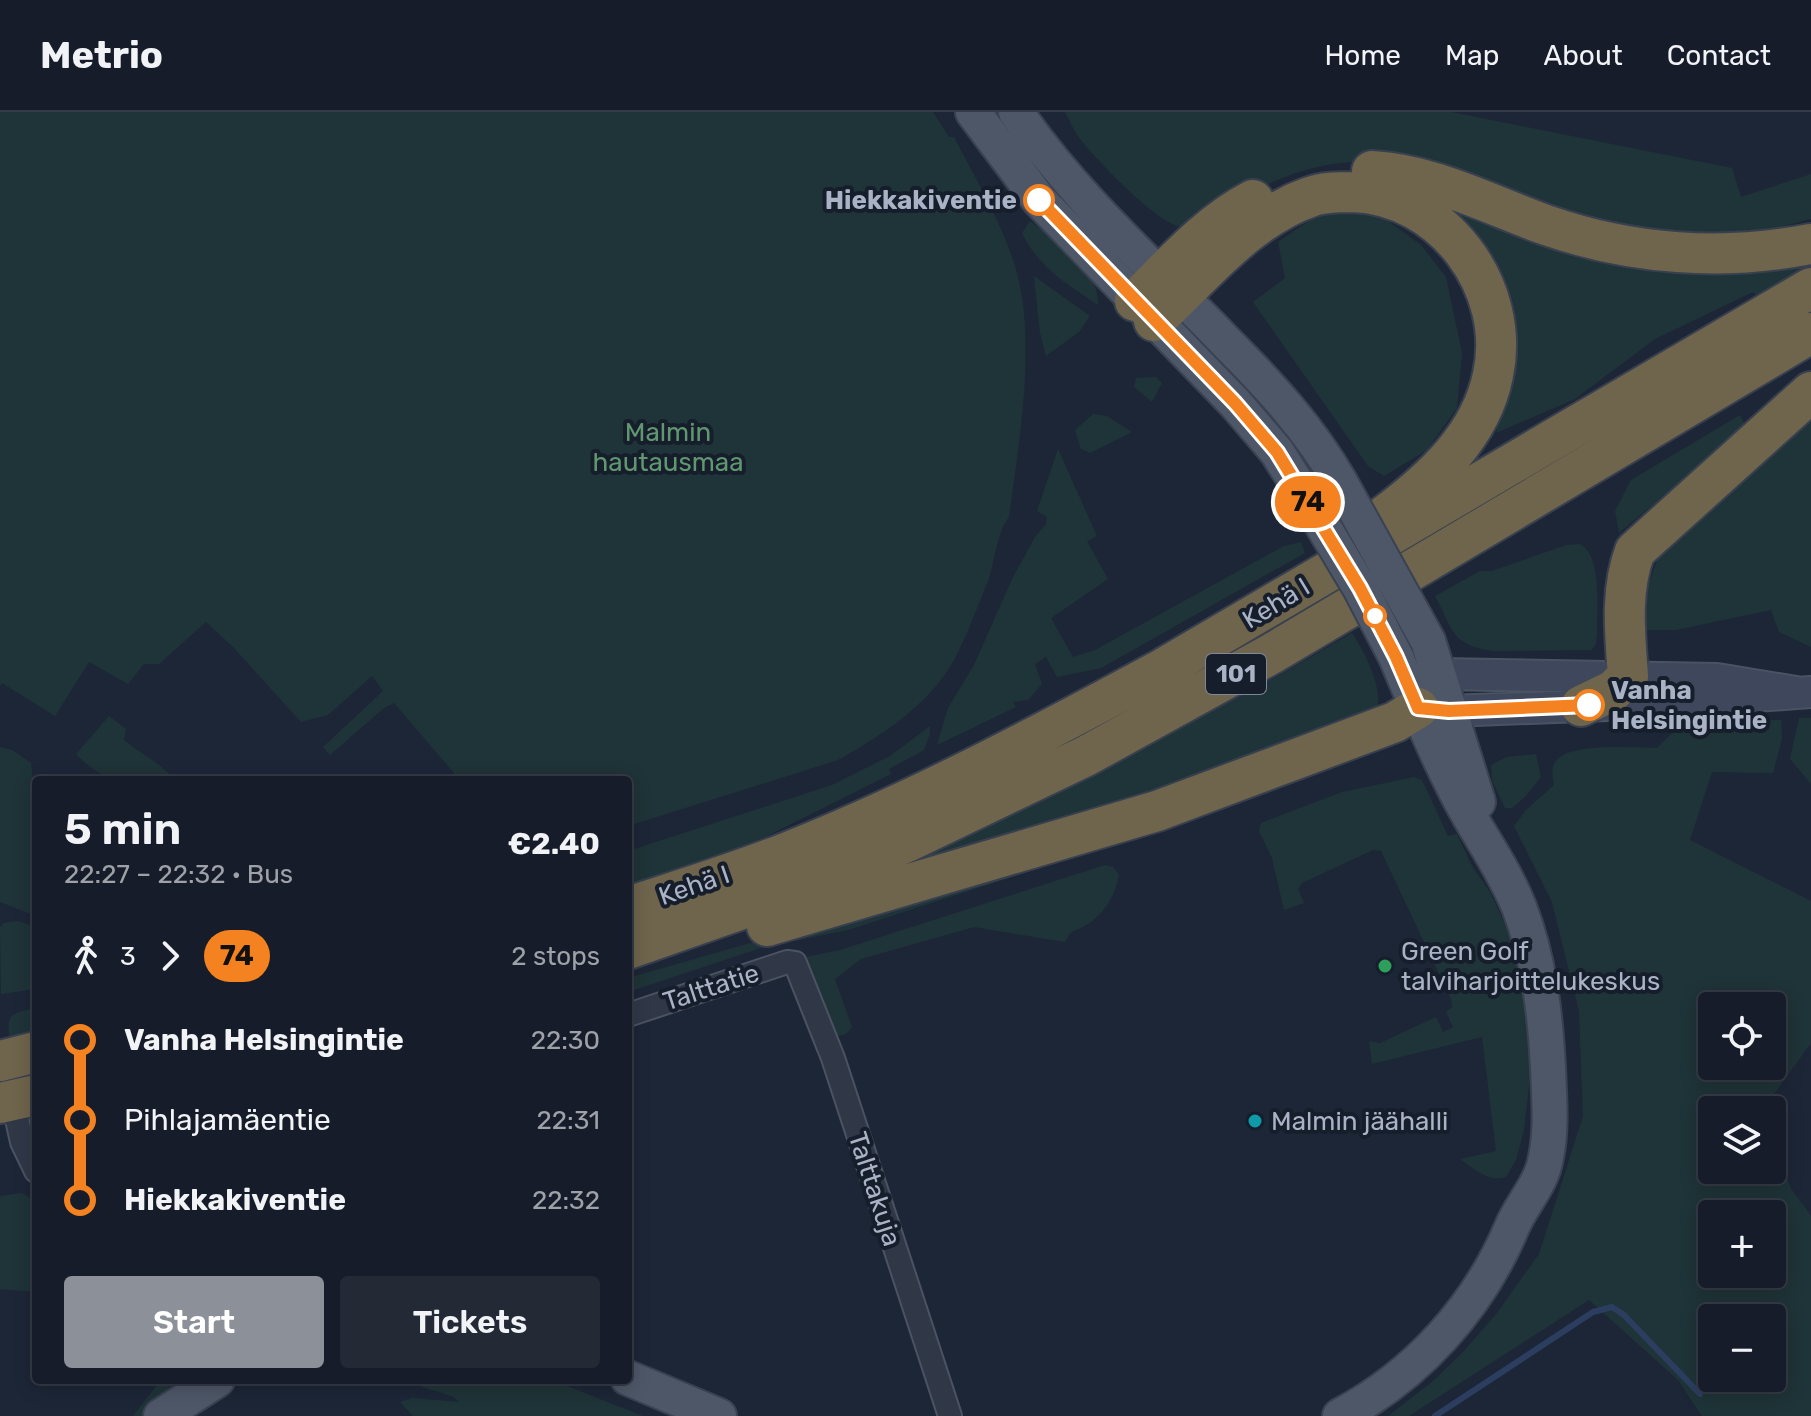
<!DOCTYPE html>
<html lang="en">
<head>
<meta charset="utf-8">
<style>
	body { margin:0; font-family:Rubik,sans-serif; background:#232935; color:#f1f3f6; height:100vh; display:flex; flex-direction:column; font-size:30px; white-space:nowrap }
	* { box-sizing:border-box; margin:0 }
	p { font-size:26px; color:#9ea1a8 }
	.icon { flex:none; width:44px; height:44px; fill:none; stroke:currentColor; stroke-width:2; stroke-linecap:round; stroke-linejoin:round }
	.map { position:relative; flex:1; overflow:hidden }
	.side { position:absolute; left:32px; top:664px; width:600px; height:608px; display:flex; flex-direction:column; background:#161c29; border-radius:8px; box-shadow:0 4px 20px #0003,0 0 0 2px #353a46 }
	.side>* { flex:none }
	.badge { padding:0 16px; border-radius:26px; font-size:28px; line-height:52px }
	.controls { position:absolute; left:1698px; top:880px; display:grid; gap:16px }
	.controls a { display:grid; place-items:center; width:88px; height:88px; border-radius:8px; background:#161c29; box-shadow:0 4px 20px #0003,0 0 0 2px #353a46; font-size:40px }
	.map>.badge { position:absolute; translate:-50% -50%; box-shadow:0 0 0 4px #fff }
	.legs { display:flex; align-items:center; gap:12px; height:88px; padding:0 32px; font-size:26px }
	.legs p { margin-inline-start:auto }
	.overview { display:flex; align-items:center; justify-content:space-between; height:136px; padding:0 32px }
	h1 { font-size:44px; font-weight:600; line-height:60px }
	.primary-button { display:flex; gap:16px; margin-top:auto; padding:16px 32px }
	.primary-button a { flex:1; height:92px; border-radius:8px; background:#8c9099; color:#fff; font-size:32px; font-weight:600; line-height:92px; text-align:center }
	.primary-button a+a { background:#232935; color:#f1f3f6 }
	ul { padding:0 32px; list-style:none }
	li { display:flex; align-items:center; gap:28px; height:80px; font-size:30px }
	li i { display:grid; place-items:center; width:12px; height:100%; margin:0 10px; background:currentColor }
	li i::after { content:''; width:20px; height:20px; margin:-10px; border:6px solid; border-radius:50%; background:#161c29 }
	li p { margin-inline-start:auto }
	li:first-child i { background:linear-gradient(#0000 50%,currentColor 0) }
	li:last-child i { background:linear-gradient(currentColor 50%,#0000 0) }
	header { display:flex; align-items:center; gap:48px; box-sizing:border-box; height:112px; padding:0 40px; background:#161c29; border-bottom:2px solid #353a46 }
	header strong { font-size:38px }
	nav { display:flex; gap:44px; margin-inline-start:auto; font-size:28px }
	.map>svg:first-child { display:block }
</style>
</head>
<body>
<header>
<strong>Metrio</strong>
<nav><a>Home</a><a>Map</a><a>About</a><a>Contact</a></nav>
</header>
<div class="map">
<svg width="1811" height="1304" viewBox="0 0 1811 1304">
	<rect width="100%" height="100%" fill="#1d2637"/>
	<path fill="#1f3438" fill-rule="evenodd" d="M0,0h933l16,25h5c21,41 46,82 60,126 24,74 5,178 -5,254 -13,17 -14,45 -21,64 -11,27 -21,54 -34,79 -25,45 -73,76 -116,100l-210,66v-46h-168l-66,-77 -10,5 -54,47 -7,-8 60,-56 -11,-15 -44,39 -27,7 -68,-75 -27,-25 -47,42h-15l-16,20 -39,-22 -34,54 -53,-33 -2,3z
		M1065,0h386l281,56 9,29 70,-23v45l-75,20 -69,1 -310,-78c-46,1 -87,19 -127,41 -13,7 -30,20 -44,24 -22,5 -91,-69 -106,-88 -6,-8 -10,-18 -15,-27z
		M1449,89l362,54v20l-45,25 -13,-8 -98,47 -80,60 -79,34 12,-39 -62,-182z
		M1326,97l57,8 38,28 25,32 16,76 -5,55 -30,42 -43,26 -16,-10 -115,-164 32,-24 -7,-36z
		M1030,109c29,22 68,43 68,84 -31,-21 -59,-37 -76,-72z
		M1034,164l56,40 -11,16 -33,24 -6,-23z
		M1156,265l6,6 -10,19 -18,-15 2,-9z
		M1811,295v240l-32,-15 -8,-22 -95,20h-31l3,-44 11,-31z
		M1093,302l14,2 25,16 -42,21 -9,-4 -6,-19z
		M1740,303l6,12 -127,106 -4,-22 16,-31z
		M1058,337l39,87 -10,5 21,38 -57,39 22,39 22,-7 189,-104 17,-4 4,11 -204,115 -44,9 -11,-20 -11,7 7,20 -14,16 -15,2 3,5 -79,38 11,-37 26,-43 38,-86 23,-42 11,-13 1,-7 -10,-6z
		M1580,432c23,13 16,65 17,89l-1,10 -4,7 -98,1c-44,-6 -40,-21 -59,-55l45,-25h12l74,-26z
		M1352,521c12,18 33,57 24,78l-180,72 -314,92 396,-199z
		M109,604l17,13 -2,11c14,12 40,25 50,40 -42,0 -66,8 -98,-26z
		M1799,606h12v66l-21,-25z
		M1781,608l1,19 -9,34 -61,-1 -22,68 121,61v142l-45,62v5h-54v60h60v-23l20,43 19,26v200h-109l-24,-36 -89,-80 -180,116h-21l45,-35 30,-29 34,-39 42,-59 44,-138 -4,-105 -27,-109 -38,-76 12,-16 28,-25c-1,-8 -4,-17 2,-24 14,-19 79,-13 101,-13l26,-26zM1712,894h60v60h-60zM1712,1102h60v60h-60zM1712,1206h60v60h-60z
		M930,614v8l-6,16 -35,19 2,5 -126,63 -53,22 -84,28v-36l204,-66 58,-29z
		M0,635l12,3 19,13 5,45v108l-36,-14z
		M1536,642l5,23 -16,20 -13,11h-7l-13,-27 -1,-16 15,-8z
		M1414,665l8,3 26,56 9,-2 15,32 18,26 26,56 18,95 -10,87 -8,30 -10,17c-17,6 -32,-8 -46,-18l36,-8 -14,-114 -110,27 -3,-23 11,2 56,-26 7,15 10,-5 -7,-15 6,-5 -1,-8 -70,-148 -8,-1 -71,33 -4,6 6,14 -20,7 -12,-52 -13,-27 2,-8 81,-31z
		M1159,714l2,6 -47,12 -266,86 -87,18 -133,44v-14z
		M1105,753l8,2 6,8c-5,27 -22,49 -48,57l-6,10 -91,-15 -113,32 -26,20 17,48c-4,6 -8,9 -16,9l-5,-5 -26,-74 35,-7z
		M18,809l18,6v62l-35,5 -1,-67 4,-4z
		M36,896v29l-26,5c-4,-27 -1,-29 26,-34z
		M22,1081l14,9v90l-36,-3v-93z
		M161,1268h31l-49,36h-10z
		M401,1268h151l91,36h-230l-13,-14 12,-4 47,4 -5,-5z"/>
	<g fill="none" stroke-linecap="round" stroke-linejoin="round">
		<path stroke="#2c3e5f" stroke-width="6" d="M1435,1304l158,-104 19,-5 12,8 76,79"/>
		<defs>
			<path id="street" d="M628,903l159,-53 8,1 38,95 117,358
				M16,1003l6,27 14,29"/>
			<path id="secondary" d="M1796,580l-79,-13 -278,-5 -21,34 31,3 212,-8 150,-11"/>
			<path id="primary" d="M973,0l66,88 196,203 42,49 31,49
				M1016,0c58,85 138,155 209,229 44,44 84,87 115,141
				M1428,529l50,161
				M628,1266l91,38
				M161,1304l56,-36
				M1340,1304c77,-41 138,-108 172,-189 10,-24 30,-43 34,-70 6,-29 3,-61 2,-90 -3,-55 -9,-108 -29,-160 -14,-35 -34,-63 -52,-95 -28,-50 -49,-103 -71,-155"/>
			<path id="highway" d="M1372,59c60,3 118,34 174,54 86,30 177,36 265,19
				M1135,189c37,-36 72,-77 118,-101
				M1154,209c49,-45 93,-102 156,-124 13,-5 29,-5 43,-5 90,3 159,95 140,183 -12,61 -61,105 -109,141
				M1581,594l33,-16 14,-14c-3,-42 -8,-85 7,-125l176,-159
				M628,795c52,-17 104,-33 155,-53 132,-52 257,-119 381,-186l647,-380
				M767,814l390,-115 238,-89 23,-14
				M628,837l168,-59 111,-48 179,-86 185,-102 540,-321
				M0,949l36,-9
				M0,991l36,-8"/>
		</defs>
		<use href="#street" stroke="#4b5363" stroke-width="26"/>
		<use href="#secondary" stroke="#4b5363" stroke-width="34"/>
		<use href="#primary" stroke="#3a4251" stroke-width="38"/>
		<use href="#highway" stroke="#38404f" stroke-width="44"/>
		<use href="#street" stroke="#303848" stroke-width="22"/>
		<use href="#secondary" stroke="#3e475b" stroke-width="30"/>
		<use href="#primary" stroke="#4e5768" stroke-width="34"/>
		<use href="#highway" stroke="#6f644c" stroke-width="40"/>
		<defs>
			<path id="primary-bridge" d="M1340,370l88,159
				M1308,389l52,87 36,69"/>
		</defs>
		<use href="#primary-bridge" stroke="#3a4251" stroke-width="38" stroke-linecap="butt"/>
		<use href="#primary-bridge" stroke="#4e5768" stroke-width="34"/>
	</g>
	<g fill="none" stroke-linecap="round" stroke-linejoin="round">
		<defs>
			<path id="line-1" d="M1039,88l196,203 42,49 83,136 36,69 22,51 31,3 140,-6"/>
		</defs>
		<use href="#line-1" stroke="#fff" stroke-width="18"/>
		<use href="#line-1" stroke="#f58220" stroke-width="12"/>
	</g>
	<g fill="#fff" stroke="#f58220" stroke-width="4">
		<circle cx="1039" cy="88" r="14"/>
		<circle cx="1375" cy="504" r="10"/>
		<circle cx="1589" cy="593" r="14"/>
	</g>
	<circle fill="#2e9e5b" stroke="#161e2c" stroke-width="3" cx="1385" cy="854" r="8"/>
	<circle fill="#0f9aa8" stroke="#161e2c" stroke-width="3" cx="1255" cy="1009" r="8"/>
	<g text-anchor="middle" stroke-width="8" stroke-linejoin="round" paint-order="stroke">
		<rect fill="#161e2c" stroke="#7e8697" stroke-width="2" x="1206" y="542" width="60" height="40" rx="6"/>
		<g font-size="24" font-weight="bold" fill="#aab2c5">
			<text x="1236" y="570">101</text>
		</g>
		<g font-size="26" font-weight="bold" fill="#aab2c5" stroke="#161e2c" text-anchor="end">
			<text x="1017" y="97">Hiekkakiventie</text>
			<text x="1611" y="587" text-anchor="start">Vanha<tspan x="1611" dy="30">Helsingintie</tspan></text>
		</g>
		<g font-size="26" fill="#609770" stroke="#161e2c">
			<text x="668" y="329">Malmin<tspan x="668" dy="30">hautausmaa</tspan></text>
		</g>
		<g font-size="26" fill="#aab2c5" stroke="#161e2c">
			<text transform="translate(1276 491) rotate(-31)" y="9">Kehä I</text>
			<text transform="translate(694 773) rotate(-19)" y="9">Kehä I</text>
			<text transform="translate(711 875) rotate(-18)" y="9">Talttatie</text>
			<text transform="translate(875 1077) rotate(72)" y="9">Talttakuja</text>
		</g>
		<g font-size="26" fill="#aab2c5" stroke="#161e2c" text-anchor="start">
			<text x="1401" y="848">Green Golf<tspan x="1401" dy="30">talviharjoittelukeskus</tspan></text>
			<text x="1271" y="1018">Malmin jäähalli</text>
		</g>
	</g>
</svg>
<div class="controls">
<a><svg class="icon" aria-label="locate" viewBox="0 0 24 24"><circle cx="12" cy="12" r="6"/><path d="M12 2v4M12 18v4M2 12h4M18 12h4"/></svg></a>
<a><svg class="icon" aria-label="layers" viewBox="0 0 24 24"><path d="M12 4l9 5-9 5-9-5zM3 14l9 5 9-5"/></svg></a>
<a>+</a>
<a>−</a>
</div>
<b class="badge" style="left:1308px;top:390px;background:#f58220;color:#111">74</b>
<section class="side">
<div class="overview"><div><h1>5 min</h1><p>22:27 – 22:32 · Bus</p></div><b>€2.40</b></div>
<div class="legs"><svg class="icon" aria-label="walk" viewBox="0 0 24 24"><circle cx="13" cy="4" r="2"/><path d="M13 8l-2 6 4 7M11 14l-3 7M7 12l3-4h3l4 4"/></svg>3<svg class="icon" aria-label="forward" viewBox="0 0 24 24"><path d="M9 5l7 7-7 7"/></svg><b class="badge" style="background:#f58220;color:#111">74</b><p>2 stops</p></div>
<ul>
<li><i style="color:#f58220"></i><b>Vanha Helsingintie</b><p>22:30</p></li>
<li><i style="color:#f58220"></i><span>Pihlajamäentie</span><p>22:31</p></li>
<li><i style="color:#f58220"></i><b>Hiekkakiventie</b><p>22:32</p></li>
</ul>
<div class="primary-button"><a>Start</a><a>Tickets</a></div>
</section>
</div>
</body>
</html>
